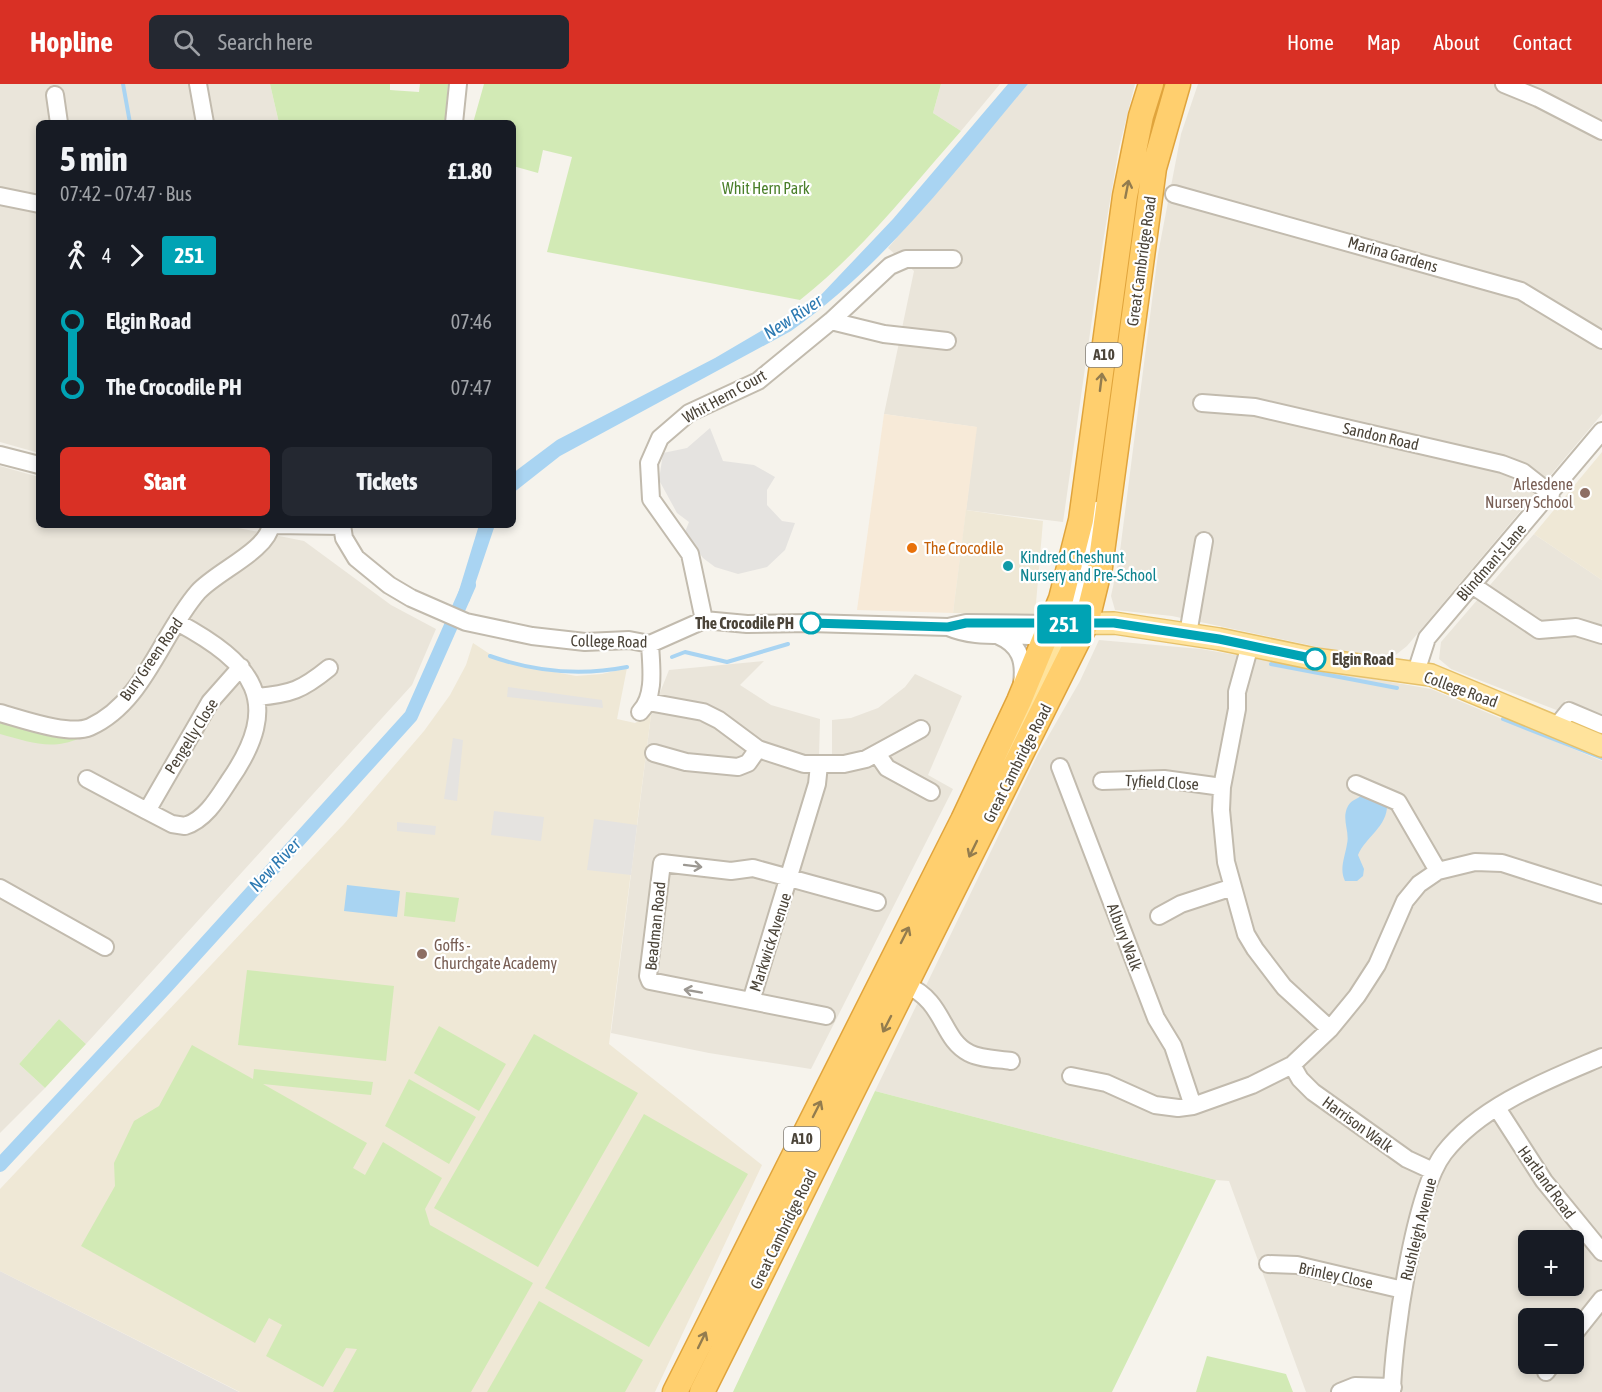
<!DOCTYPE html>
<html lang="en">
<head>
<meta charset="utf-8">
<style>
	body { margin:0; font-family:"Asap Condensed",sans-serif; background:#242831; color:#f1f3f6; height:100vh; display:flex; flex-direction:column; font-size:22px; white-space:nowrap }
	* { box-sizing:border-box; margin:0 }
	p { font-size:20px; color:#9ea1a6 }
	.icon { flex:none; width:33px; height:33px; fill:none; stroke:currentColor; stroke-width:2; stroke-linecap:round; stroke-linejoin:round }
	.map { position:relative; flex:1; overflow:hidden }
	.side { position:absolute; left:36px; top:36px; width:480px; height:408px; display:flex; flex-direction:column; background:#171b24; border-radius:9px; box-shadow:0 3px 9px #0003 }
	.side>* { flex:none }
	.badge { padding:0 12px; border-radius:4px; font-size:21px; line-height:39px }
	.buttons { position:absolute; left:1518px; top:1146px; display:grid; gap:12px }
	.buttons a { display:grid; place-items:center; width:66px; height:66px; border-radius:9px; background:#171b24; box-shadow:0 3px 9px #0003; font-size:30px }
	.map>.badge { position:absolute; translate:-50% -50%; box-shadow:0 0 0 3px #fff }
	.legs { display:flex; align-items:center; gap:9px; height:66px; padding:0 24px; font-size:20px }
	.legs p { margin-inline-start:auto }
	.head { display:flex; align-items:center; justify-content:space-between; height:102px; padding:0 24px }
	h1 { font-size:33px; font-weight:800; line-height:45px }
	.button { display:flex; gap:12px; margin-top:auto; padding:12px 24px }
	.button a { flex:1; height:69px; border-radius:9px; background:#d93025; color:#fff; font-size:24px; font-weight:800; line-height:69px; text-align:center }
	.button a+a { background:#242831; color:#f1f3f6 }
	ul { padding:0 24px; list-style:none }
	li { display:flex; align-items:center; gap:21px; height:66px; font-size:22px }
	li i { display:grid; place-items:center; width:9px; height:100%; margin:0 8px; background:currentColor }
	li i::after { content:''; width:15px; height:15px; margin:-8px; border:4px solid; border-radius:50%; background:#171b24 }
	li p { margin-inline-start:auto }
	li:first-child i { background:linear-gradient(#0000 50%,currentColor 0) }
	li:last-child i { background:linear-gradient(currentColor 50%,#0000 0) }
	header { display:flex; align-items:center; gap:36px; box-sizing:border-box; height:84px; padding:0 30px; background:#d93025; color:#fff }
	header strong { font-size:28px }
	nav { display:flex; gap:33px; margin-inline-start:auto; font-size:21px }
	.search { width:420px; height:54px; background:#242831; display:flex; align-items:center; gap:15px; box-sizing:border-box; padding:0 21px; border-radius:9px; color:#9ea1a6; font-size:22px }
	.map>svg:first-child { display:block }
</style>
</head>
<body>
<header>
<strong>Hopline</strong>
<div class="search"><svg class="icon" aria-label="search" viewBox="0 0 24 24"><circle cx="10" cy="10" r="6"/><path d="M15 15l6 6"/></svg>Search here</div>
<nav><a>Home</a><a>Map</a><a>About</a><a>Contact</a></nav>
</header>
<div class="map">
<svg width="1602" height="1308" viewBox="0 0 1602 1308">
	<rect width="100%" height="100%" fill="#f6f3ec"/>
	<path fill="#eae5da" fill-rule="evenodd" d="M0,0h270l9,39h-240v330l-39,-11z
		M941,0h59l-39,47 -28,-18z
		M1028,0h107l-16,64 -16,94 -40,280 -97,-12 10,-83 -92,-13 30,-143 -26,-23z
		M1198,0h404v330l-195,232 -14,11 -8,1 -48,-7 -165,-35 -57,-6 -4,-14 8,-37 39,-305 23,-120z
		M0,382l39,11v48h184l81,16 87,64 45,24 -24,56 -326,359 -27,-25 -40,45 26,24 -45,45z
		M1534,450l68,46v136l-36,-16 -7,11 -108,-42 -12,-10 2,-17z
		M1099,556l102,9 230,40 171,72v631h-296l-77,-211 -13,-1 -341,-89 163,-337 42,-73zM1528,1156h46v46h-46zM1528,1234h46v46h-46z
		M764,577l-24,24 31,20 49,14 -1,37 13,-1v-35l19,-2 27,-10 27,-21 10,-13 47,22 -34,79 25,14 -142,280 -102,-16 -98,-20 40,-318 18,-45z"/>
	<path fill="#f7ead8" d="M884,330l93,13 -24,186 -96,-3z"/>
	<path fill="#e6e2dd" d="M0,1187l239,121h-239z"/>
	<path fill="#efe8d6" d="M1602,368v128l-68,-46z
		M966,426l77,11 -8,94 -82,-2z
		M473,559l29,19 74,14 26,-2 25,-6 -10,51 18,4 16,-8 -42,329 153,121 -107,227h-415l-240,-121v-82l344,-365 80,-93 26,-36 16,-30z"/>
	<path fill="#d2eab5" d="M270,0h120v6l29,2 1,-8h28l-3,39h-166z
		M484,0h457l-8,29 28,18c-52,59 -100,121 -161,169l-253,-48 25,-95 -29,-7 -5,23 -25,-7v-43h-40z
		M0,635l79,16 1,3c-29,13 -50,4 -80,-4z
		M406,808l53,6 -4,24 -51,-6z
		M247,886l147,16 -8,75 -148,-16z
		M59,935l27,25 -41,44 -26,-24z
		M439,942l67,38 -27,47 -65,-38z
		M534,950l104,59 -100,174 -104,-59z
		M192,961l61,34 1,-10 119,13 -2,13 -108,-11 104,59 -14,25 12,7 18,-33 59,36 -17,31 5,16 103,58 -62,109h-138l24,-43 -11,-1 -23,39 -57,-31 16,-31 -13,-7 -14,25 -174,-97 34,-60 -1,-23 20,-42 25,-15z
		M409,995l67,38 -27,47 -64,-38z
		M875,1007l341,89 -104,212h-379z
		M644,1030l104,60 -99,173 -104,-59z
		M539,1217l104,59 -18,32h-138z
		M1207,1272l79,18 7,18h-97z"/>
	<path fill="#e5e3e0" d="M710,344l13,33 31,4 21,12 -8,13v15l15,16 13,2 -10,27 -18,17 -29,7 -23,-7 -12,-9 -18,-26 4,-10 -12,-9 -18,-33 4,-27 24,-5z
		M508,603l94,13 1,8 -96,-11z
		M453,654l10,2 -6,61 -13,-2z
		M494,727l50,6 -3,24 -50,-6z
		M594,735l43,6 -6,50 -44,-5z
		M397,738l39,4 -1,9 -38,-4z"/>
	<path fill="#a9d4f2" d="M1008,0h20c-73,87 -143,181 -237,247l-231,125 -47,37v-20l44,-33 158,-82 104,-61 74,-78z
		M479,441h16l-26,77 -12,-5z
		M1362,711l25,7c2,24 -21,34 -29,53l6,14 -1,7 -6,5h-12c-6,-12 0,-24 2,-37 3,-13 -6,-25 1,-38 4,-7 9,-6 14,-11z
		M347,801l53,6 -3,26 -53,-6z"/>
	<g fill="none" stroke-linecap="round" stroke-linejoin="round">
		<path stroke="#a9d4f2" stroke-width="4" d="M123,0l7,39
			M490,572c45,16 91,20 137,11
			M672,573l13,-5 42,10 61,-18
			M1271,580l126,24
			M1503,635l99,39"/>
		<path stroke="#a9d4f2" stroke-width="14" d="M0,1081l166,-178 245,-271 58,-131"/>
		<defs>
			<path id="minor" d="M198,0l7,39
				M1504,0l34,14 64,33
				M55,11l4,28
				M454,39l4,-39
				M1174,110l347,97 81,49
				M0,112l39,8
				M831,237l53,13 63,7
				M1202,319l53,4 247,57 21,8 28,22
				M0,371l39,10
				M274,441l68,1
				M342,441l2,13 12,20 33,27 22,13 55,24 66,14 53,6 44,-2 21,4 54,-24 43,4 62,-1 139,4 18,-4 85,1
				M1472,501l67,45 37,-3 26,8
				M704,536l-14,-66 -39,-55 -2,-36 11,-25 29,-25 69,-32 73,-60 59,-55 16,-7h47
				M177,538c76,41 108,79 52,159 -11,17 -24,39 -44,45l-13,-2 -25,-13 63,-109 31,-35
				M948,543c21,9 40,8 63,8 15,0 37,5 51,-3 14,-7 31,-102 35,-122
				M1188,550l16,-93
				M999,552c21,9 26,25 23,47
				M1250,561l-13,47v17l-15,78 -1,23 5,52 20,72 9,15 29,38 46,42
				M1416,588l11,-34 175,-207
				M257,613c34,-3 45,-7 72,-29
				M648,618l55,10 16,8 39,29 46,15h40l22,-5 55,-30
				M640,628c16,-16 11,-47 10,-68
				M0,629c22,6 69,23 90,14 54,-24 72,-94 108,-135 19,-21 69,-41 73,-67
				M1556,643l13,-16 33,14
				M654,669l32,9 52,5 10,-4 10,-14
				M878,671l9,13 44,24
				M1060,683l96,251 17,28 20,60
				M87,695l60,32
				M1102,697l62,-2 58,8
				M1356,700l42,18 40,69
				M0,804l105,59
				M1159,832l22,-12 52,-17
				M906,901c39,16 35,54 63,68 11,6 29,6 42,8
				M751,917l66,-217 2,-19
				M826,932l-176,-35 -2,-5 14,-113 69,8 22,-3 124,34
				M1292,981l8,14 13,13 94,67 26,12
				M1071,992l35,7 49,22 23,3 15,-2 59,-21 40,-20 38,-36 27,-33 20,-31 28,-64 14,-17 19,-13 37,-9 27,1 100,32
				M1497,1024l47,73 58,71
				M1268,1180l29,1 106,25
				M1574,1250l28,-35
				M1546,1288l6,-8
				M1340,1308l15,-6 38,1
				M1392,1308c1,-51 22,-200 52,-239 37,-48 104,-73 158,-96"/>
			<path id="major" d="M1051,540l63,-1 105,16 96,20 116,16 171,71
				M1004,674l61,-124 10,-7 10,-3"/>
			<path id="highway" d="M675,1308l288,-572 56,-119 42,-102 20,-79 44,-324 16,-80 10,-32
				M702,1308l384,-768 14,-57 54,-399 24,-84"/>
		</defs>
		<use href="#minor" stroke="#c2bbae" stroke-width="20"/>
		<use href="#major" stroke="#e6c16a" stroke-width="24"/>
		<use href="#highway" stroke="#e0a43c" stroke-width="27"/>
		<use href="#minor" stroke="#fff" stroke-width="16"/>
		<use href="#major" stroke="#ffe39c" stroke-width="21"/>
		<use href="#highway" stroke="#ffcf6e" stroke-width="24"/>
	</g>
	<defs><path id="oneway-shaft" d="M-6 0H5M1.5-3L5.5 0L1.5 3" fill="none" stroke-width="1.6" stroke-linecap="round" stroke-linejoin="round" transform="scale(1.5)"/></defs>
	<g stroke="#937c4e">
		<use href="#oneway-shaft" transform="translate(1127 105) rotate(-79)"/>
		<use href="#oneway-shaft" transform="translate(1101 298) rotate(-83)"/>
		<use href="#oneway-shaft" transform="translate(973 765) rotate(116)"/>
		<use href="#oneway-shaft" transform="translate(905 851) rotate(-63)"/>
		<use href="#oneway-shaft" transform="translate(887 940) rotate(117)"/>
		<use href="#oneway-shaft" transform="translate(817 1025) rotate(-63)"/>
		<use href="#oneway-shaft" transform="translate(702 1256) rotate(-64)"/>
	</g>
	<g stroke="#9c9892">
		<use href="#oneway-shaft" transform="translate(693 782) rotate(7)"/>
		<use href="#oneway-shaft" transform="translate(693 907) rotate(-170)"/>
	</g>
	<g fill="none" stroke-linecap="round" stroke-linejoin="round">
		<defs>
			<path id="line-1" d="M811,539l137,4 18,-4h148l105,16 96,20"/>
		</defs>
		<use href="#line-1" stroke="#fff" stroke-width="14"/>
		<use href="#line-1" stroke="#00a3b4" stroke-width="9"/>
	</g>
	<g fill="#8d6e63" stroke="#fff" stroke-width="2">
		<circle cx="1585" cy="409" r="6"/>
		<circle cx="422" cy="870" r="6"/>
	</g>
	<circle fill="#e8710a" stroke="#fff" stroke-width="2" cx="912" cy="464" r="6"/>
	<circle fill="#0f9aa8" stroke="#fff" stroke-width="2" cx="1008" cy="482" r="6"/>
	<g fill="#fff" stroke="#00a3b4" stroke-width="3">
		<circle cx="811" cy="539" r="10"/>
		<circle cx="1315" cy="575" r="10"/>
	</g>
	<g text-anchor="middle" stroke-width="4.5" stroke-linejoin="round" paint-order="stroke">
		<g fill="#fff" stroke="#817c74" stroke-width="1.5">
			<rect x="1086" y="259" width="36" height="24" rx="4.5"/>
			<rect x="784" y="1043" width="36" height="24" rx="4.5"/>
		</g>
		<g font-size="15" font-weight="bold" fill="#4b4439">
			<text x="1104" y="276">A10</text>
			<text x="802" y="1060">A10</text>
		</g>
		<g font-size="16" fill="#4a7f2a" stroke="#fff">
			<text x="766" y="110">Whit Hern Park</text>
		</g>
		<g font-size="16" fill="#4b4439" stroke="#fff">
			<text transform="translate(1393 170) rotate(16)" y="6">Marina Gardens</text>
			<text transform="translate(1141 177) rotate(-82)" y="6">Great Cambridge Road</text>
			<text transform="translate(724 312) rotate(-29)" y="6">Whit Hern Court</text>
			<text transform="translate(1381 352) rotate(13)" y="6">Sandon Road</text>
			<text transform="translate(1491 478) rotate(-49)" y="6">Blindman's Lane</text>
			<text transform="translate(609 557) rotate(1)" y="6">College Road</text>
			<text transform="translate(151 575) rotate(-55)" y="6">Bury Green Road</text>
			<text transform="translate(1461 605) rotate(20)" y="6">College Road</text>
			<text transform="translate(191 652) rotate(-58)" y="6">Pengelly Close</text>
			<text transform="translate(1017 679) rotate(-63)" y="6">Great Cambridge Road</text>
			<text transform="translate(1162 698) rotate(3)" y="6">Tyfield Close</text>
			<text transform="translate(655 842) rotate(-84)" y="6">Beadman Road</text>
			<text transform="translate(1125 853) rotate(69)" y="6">Albury Walk</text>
			<text transform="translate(770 858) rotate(-72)" y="6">Markwick Avenue</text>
			<text transform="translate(1358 1040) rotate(36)" y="6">Harrison Walk</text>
			<text transform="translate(1547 1098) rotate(54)" y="6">Hartland Road</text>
			<text transform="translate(783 1145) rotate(-64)" y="6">Great Cambridge Road</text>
			<text transform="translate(1418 1145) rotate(-76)" y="6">Rushleigh Avenue</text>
			<text transform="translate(1336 1191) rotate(12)" y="6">Brinley Close</text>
		</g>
		<g font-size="16" fill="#785e54" stroke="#fff" text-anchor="end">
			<text x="1573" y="406">Arlesdene<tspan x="1573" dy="18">Nursery School</tspan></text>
			<text x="434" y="867" text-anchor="start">Goffs -<tspan x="434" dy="18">Churchgate Academy</tspan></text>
		</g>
		<g font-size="16" fill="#c56008" stroke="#fff" text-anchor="start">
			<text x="924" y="470">The Crocodile</text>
		</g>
		<g font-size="16" fill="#0d838f" stroke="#fff" text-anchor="start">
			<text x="1020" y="479">Kindred Cheshunt<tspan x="1020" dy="18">Nursery and Pre-School</tspan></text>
		</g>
		<g font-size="16" font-weight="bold" fill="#4b4439" stroke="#fff" text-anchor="end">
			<text x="794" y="545">The Crocodile PH</text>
			<text x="1332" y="581" text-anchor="start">Elgin Road</text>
		</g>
		<g font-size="18" font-style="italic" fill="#2e7ab2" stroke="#fff">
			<text transform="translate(793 233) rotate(-33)" y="6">New River</text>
			<text transform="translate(275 781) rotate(-47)" y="6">New River</text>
		</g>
	</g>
</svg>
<div class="buttons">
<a>+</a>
<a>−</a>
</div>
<b class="badge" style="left:1064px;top:540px;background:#00a3b4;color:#fff">251</b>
<section class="side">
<div class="head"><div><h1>5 min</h1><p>07:42 – 07:47 · Bus</p></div><b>£1.80</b></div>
<div class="legs"><svg class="icon" aria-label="walk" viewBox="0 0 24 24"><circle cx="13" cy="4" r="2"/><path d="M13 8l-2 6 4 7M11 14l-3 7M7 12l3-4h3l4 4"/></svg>4<svg class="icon" aria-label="forward" viewBox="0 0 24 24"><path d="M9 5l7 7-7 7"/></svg><b class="badge" style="background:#00a3b4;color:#fff">251</b></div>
<ul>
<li><i style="color:#00a3b4"></i><b>Elgin Road</b><p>07:46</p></li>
<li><i style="color:#00a3b4"></i><b>The Crocodile PH</b><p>07:47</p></li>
</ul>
<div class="button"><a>Start</a><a>Tickets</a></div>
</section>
</div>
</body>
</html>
